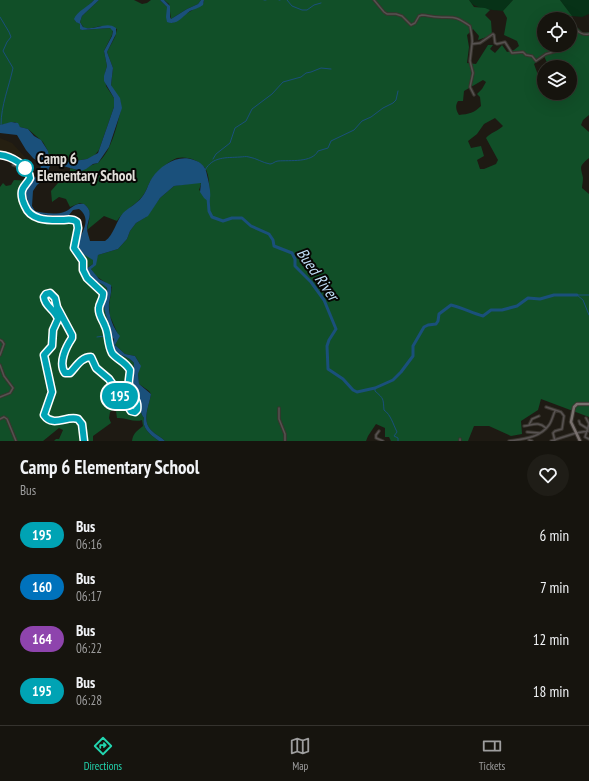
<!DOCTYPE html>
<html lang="en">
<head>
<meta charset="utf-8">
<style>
	body { margin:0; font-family:"PT Sans Narrow",sans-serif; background:#1f1d17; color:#f1f3f6; height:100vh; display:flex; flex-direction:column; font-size:15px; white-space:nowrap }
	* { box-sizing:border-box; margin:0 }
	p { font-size:13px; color:#9e9e9e }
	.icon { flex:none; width:22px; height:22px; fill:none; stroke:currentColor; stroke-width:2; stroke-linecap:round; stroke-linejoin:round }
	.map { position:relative; height:441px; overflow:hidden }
	.panel { display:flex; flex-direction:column; background:#16140e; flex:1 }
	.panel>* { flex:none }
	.badge { padding:0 8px; border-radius:13px; font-size:14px; line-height:26px }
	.buttons { position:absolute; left:537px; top:12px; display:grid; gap:8px }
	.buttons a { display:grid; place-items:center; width:40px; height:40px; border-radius:50%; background:#16140e; box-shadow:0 4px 16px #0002,0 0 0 1px #35332e; font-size:20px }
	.map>.badge { position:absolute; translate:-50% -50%; box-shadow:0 0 0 2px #fff }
	.round { display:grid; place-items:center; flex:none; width:42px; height:42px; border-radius:21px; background:#1f1d17 }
	.overview { display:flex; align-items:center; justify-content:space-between; height:68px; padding:0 20px }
	h1 { font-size:19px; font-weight:700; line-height:30px }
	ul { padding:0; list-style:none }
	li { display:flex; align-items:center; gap:12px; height:52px; padding:0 20px }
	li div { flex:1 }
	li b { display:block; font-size:15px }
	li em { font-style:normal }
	li .badge { min-width:44px; font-weight:700; text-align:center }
	.menu { display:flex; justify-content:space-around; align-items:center; height:56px; border-top:1px solid #35332e; background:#16140e; font-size:11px; color:#9e9e9e }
	.menu a { display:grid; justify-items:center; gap:2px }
	.menu .current { color:#22d5af }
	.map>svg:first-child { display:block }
</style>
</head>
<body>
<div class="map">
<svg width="589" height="441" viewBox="0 0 589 441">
	<rect width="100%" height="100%" fill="#1e1a13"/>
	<path fill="#251f11" d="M0,138l12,5 14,15 -3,3 2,3 -1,1 -24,-11z"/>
	<path fill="#073217" d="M469,0h44l-10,11c-10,-1 -30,-2 -34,-11z
		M560,0h29v14l-7,3 -10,-1z"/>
	<path fill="#114f28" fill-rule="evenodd" d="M0,0h94c-7,8 -15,11 -19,21l5,3v4l2,2 28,-2 3,2 -1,5 -8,16 3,15 -2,7 1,13 8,12v9l-15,43 -5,6 -7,3 -32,5 -4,-1 -2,-3 -1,-9 -5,-9 -15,-13 -8,-2 -5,-5 -15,3z
		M99,0h35l8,4 5,-1 4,-3h9l7,7 4,16c9,-2 12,-8 20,-12 5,-4 8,-4 13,-9v-2h265l5,7 11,1 5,2 -5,5 6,6 1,14 -14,5 1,-4 -6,-7 -6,6 2,12 -2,16 9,1 12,-19h5l-3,4 5,4 7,-8 5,7 7,-2 5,-4 -2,-5 -13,-6 3,-17 -4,-7 10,-11h47l12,16 -11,-1 -10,4h-7v26h26v-13l8,-4 5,5 6,-1v83l-6,5 -2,5 8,7v26c-11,9 -8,9 -6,20 0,4 -1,7 -1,10l7,6v223l-48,-18 -3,11 -17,11 1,13 -11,2 -22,-10h-15l-6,15h-77l-2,-4h-4v-9l-9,-4 -8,12 -2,5h-201c-4,-4 -9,-6 -13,-10 -11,-10 -3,-24 -1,-37l-2,-3 -10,-7 -1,-10 2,-10 -5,-8 -10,-2 -10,-9 4,-8 -9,-21 -1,-11 3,-18 -16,-11 -5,-7 7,-14 20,-6 9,-10 3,-8 6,-8 10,-6 14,-19 14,-12 26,-4 1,2 -2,6 11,8c-1,-9 0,-23 -5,-30 -6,-8 -18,-12 -28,-10 -7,2 -19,13 -24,19 -5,6 -6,15 -12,21 -8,9 -18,13 -24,23l-13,-5 -17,14c2,-10 7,-24 -7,-27l-10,4 -4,-8 -7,-2 -7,5 -1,-11 7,-8 12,-8v-7c8,3 13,3 20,-2 3,-2 7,-2 9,-4 13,-13 17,-34 22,-52 1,-13 -5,-14 -10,-25l2,-17 -6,-16 8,-15 2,-8 -16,-3 -9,2h-8l-4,-6 2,-6zM544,56l5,11h21v26h-26v-17l-6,-1 -4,-11zM483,80l3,2 -4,7 -5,5 3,3 1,9c-7,7 -12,8 -22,9 -3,-5 -4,-9 -1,-14h5l1,-10zM495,118l8,8c-5,5 -13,7 -17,12l12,22 -2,4 -12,5h-4l-3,-9 7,-4 -3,-10 -10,2 -3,-7 9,-7 7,-10z
		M164,0h37l-3,4 -11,5 -16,10 -2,-15z
		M14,180l18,1c-5,4 -8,10 -6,16 3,6 2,13 8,17 16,8 55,-11 44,23h3c-11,16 7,15 13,24l-1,3 -6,4 -1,3c5,8 10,12 19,14l2,4 -3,17 3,12 5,11 1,13 -2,2c6,15 15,9 23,19l-1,24 7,8c-2,5 0,19 4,23 -3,10 8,18 15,23h-27c1,-8 6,-11 11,-15l-1,-6c-8,3 -16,-3 -25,-2l-1,-7 -3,-1 -3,2 -1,6 2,5 -18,13v5h-39l2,-2h3l4,-9 -4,-2 -16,13h-43v-254l3,-4 3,3 5,-1z"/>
	<path fill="#1a507b" d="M94,0h5l-17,16 -2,6 3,5c11,5 23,-7 33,1v6l-9,18 6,16 -2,17 9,13 2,10 -13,39 -11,16 -5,1 -7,5 -5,2 -18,-5h-13l-6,13 -7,6 -4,6 -1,15 3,5c8,2 21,4 29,1 8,-3 10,-10 20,-8 10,8 4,14 3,24 0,4 2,9 3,13h15c9,-6 11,-20 18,-28 6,-6 14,-9 19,-16 5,-6 6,-13 10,-19 9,-13 26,-24 42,-18 7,2 12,7 13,15 2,8 5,20 2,27l-5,-4 -4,-6 1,-9 -27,3 -14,12 -12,18 -12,7 -6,8 -3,8 -9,10 -20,6 -2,10 -5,4 8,10 12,6c1,6 -1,12 -2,18 -1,11 4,25 11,33l-5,9 10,9 10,2 6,10 -3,8 1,10 12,10c-2,13 -10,27 1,37 4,4 9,6 13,10h-6c-7,-5 -18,-13 -15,-23 -4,-4 -6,-18 -4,-23l-6,-7 -1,-4 1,-21c-8,-10 -16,-4 -23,-19l2,-2 1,-3 -2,-2c0,-11 -7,-19 -8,-31 0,-6 4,-12 3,-18 -6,-8 -17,-3 -21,-19l7,-5v-4l-10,-6 -6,-10c4,-10 16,-25 2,-35l-6,1 -4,5 -6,1 -28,-2 -4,-2 -6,-21 5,-9 10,-9 1,-9 -8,-6 -7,-8 -9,-15 -17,-2v-8l11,-3 7,1 2,4 8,2 6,7 7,4 7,11 2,10 5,3 32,-5 11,-6 16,-46v-9l-10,-17v-5l3,-10 -3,-15 8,-15 1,-5 -3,-3 -28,2 -2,-1v-5l-4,-2 -2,-3c3,-8 14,-12 20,-19z
		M160,0h4l6,6v11l1,2 16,-10 11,-5 3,-4h3l-1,5c-4,3 -9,4 -13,6 -7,5 -13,15 -23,11l-1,-5 1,-10z"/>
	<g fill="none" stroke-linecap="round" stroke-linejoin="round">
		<path stroke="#1a507b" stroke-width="1" d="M264,0h2
			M279,0h1
			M287,0l5,6 10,4h5l7,-5 7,-2
			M0,17l9,15 2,5 -4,5 -4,9 10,17c-4,19 -12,37 -12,57
			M213,159l3,-5 14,-11 5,-15 11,-7 6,-12 20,-15 11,-12 18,-5 5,-4 5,-1 10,-4 10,1
			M205,170c8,-14 21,-12 35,-13 3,0 6,-1 9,0 7,1 14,6 21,7 3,0 5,-3 8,-3 12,-1 34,2 40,-10l10,-3 3,-7 2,-1 21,-10 8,-9 9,-4 12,-9 10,-5 3,-3 2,-9
			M577,295l6,5 6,15
			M578,295h11
			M97,337l7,-1
			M123,366l4,7 -2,11 3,9
			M375,388v3c9,8 8,7 9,19 7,5 9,14 13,22l-3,4 4,2v3"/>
		<path stroke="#1a507b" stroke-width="3" d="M208,198l1,13 3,6 11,4 9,-3h10l9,8 18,8 4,6 1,6 18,7 3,6v7l16,16 13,18 12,29 -7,11 -2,6 1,23 15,10 10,11 4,2 18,-4 18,-8 8,-8 12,-16v-10l11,-19 4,-2 8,-1 2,-3 1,-7 12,-9c12,3 21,8 32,11l8,-6h11l15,-4 11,-8 12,1 14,-4h23"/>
		<defs>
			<path id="minor" d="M374,0l10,12 3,2h9l6,2 9,9 4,-2 4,-7 3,-1c5,0 10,2 16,2 17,1 16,-2 32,9 1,6 3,12 2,18
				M568,19l3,-1c3,9 7,18 18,16
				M474,95l-4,-8 3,-14 -3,-12 2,-17 8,-1 13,-9 1,1 1,8 2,1 8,-2 7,11 11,-1 3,3 6,1 4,5 10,-7 18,-5 4,-4
				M13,165l11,4
				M0,340l2,1 2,3 -4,11
				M0,365l4,11 9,12 -3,5 -10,4
				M546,407l15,5 3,4 -2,13 -7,2 -2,2 2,8
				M279,408v11l6,15v7
				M586,418l3,6 -4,13 4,2
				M0,419l4,-2 3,2 9,22
				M579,421l1,3 8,5
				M529,425l3,-6 7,-3
				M524,426c9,-1 14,-5 22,2
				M379,431l-3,4v3l7,3
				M527,432l13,1
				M460,439v2
				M529,440l3,1
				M509,441c14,-2 31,-3 40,-16 3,-4 4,-10 6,-14
				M551,441l25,-8 12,-2"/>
			<path id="secondary" d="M580,441l-9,-19 3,-15 3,-3h12"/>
			<path id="trunk" d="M0,155c11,1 29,11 30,23 -2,5 -7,8 -8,13 -1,5 1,11 3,15 6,15 23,14 37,14 6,0 10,-2 15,2l1,6 -4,20 9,13v9l4,8 16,15c1,6 -4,10 -4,15 -1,7 4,12 6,18 4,8 2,17 7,27 4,6 12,8 18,17 0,5 -2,11 -1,16 2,10 10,13 8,24l-2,2 -5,-2 -21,-31 -13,-11 -5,-11c-10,0 -15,10 -21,16h-5c-7,-10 1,-26 7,-35v-3l-15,-28 -4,-12 -3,-2 -4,1 -2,3c1,10 11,12 14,22l-5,11 -1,16 -8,9 8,37 -8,23c9,14 23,-1 34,4l4,5 2,17"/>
		</defs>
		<use href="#minor" stroke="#39352f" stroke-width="3.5"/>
		<use href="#secondary" stroke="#39352f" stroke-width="4.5"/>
		<use href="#trunk" stroke="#39352f" stroke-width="5.5"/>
		<use href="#minor" stroke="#575251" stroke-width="1.5"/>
		<use href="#secondary" stroke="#79716f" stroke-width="2.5"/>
		<use href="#trunk" stroke="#9f9492" stroke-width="3.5"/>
	</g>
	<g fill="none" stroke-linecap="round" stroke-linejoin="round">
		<defs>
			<path id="line" d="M0,155c11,1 29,11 30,23 -2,5 -7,8 -8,13 -1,5 1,11 3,15 6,15 23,14 37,14 6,0 10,-2 15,2l1,6 -4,20 9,13v9l4,8 16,15c1,6 -4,10 -4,15 -1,7 4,12 6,18 4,8 2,17 7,27 4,6 13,8 18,17 0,5 -2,11 -1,16 2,10 10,13 8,24l-2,2 -4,-1 -2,-3 -20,-29 -13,-11 -5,-11c-10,0 -15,10 -21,16h-5c-7,-10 1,-26 7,-35v-3l-15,-28 -2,-9 -5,-5 -4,1 -2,3c1,10 11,12 14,22l-5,11 -1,16 -8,9 8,37 -8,23c9,13 23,0 34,4l4,5 2,17"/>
		</defs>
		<use href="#line" stroke="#fff" stroke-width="9"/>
		<use href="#line" stroke="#00a3b4" stroke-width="6"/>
	</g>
	<circle fill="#fff" stroke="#00a3b4" stroke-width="2" cx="25" cy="168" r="8"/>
	<g text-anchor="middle" stroke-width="4" stroke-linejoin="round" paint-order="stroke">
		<g font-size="15" font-weight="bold" fill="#e1ded9" stroke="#070604" text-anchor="start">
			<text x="37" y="164">Camp 6<tspan x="37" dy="17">Elementary School</tspan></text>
		</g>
		<g font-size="16" font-style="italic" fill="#bfdcf6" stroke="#070604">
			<text transform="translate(318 274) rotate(55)" y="6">Bued River</text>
		</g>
	</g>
</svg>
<div class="buttons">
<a><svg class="icon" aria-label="locate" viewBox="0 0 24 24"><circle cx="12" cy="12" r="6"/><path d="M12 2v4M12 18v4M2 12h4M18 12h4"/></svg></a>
<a><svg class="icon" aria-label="layers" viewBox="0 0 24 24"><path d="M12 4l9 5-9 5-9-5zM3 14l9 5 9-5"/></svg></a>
</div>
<b class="badge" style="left:120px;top:396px;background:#00a3b4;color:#fff">195</b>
</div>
<section class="panel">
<div class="overview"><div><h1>Camp 6 Elementary School</h1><p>Bus</p></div><a class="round"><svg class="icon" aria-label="heart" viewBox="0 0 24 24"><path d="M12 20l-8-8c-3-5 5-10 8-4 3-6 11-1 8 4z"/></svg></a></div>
<ul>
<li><span class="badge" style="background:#00a3b4;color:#fff">195</span><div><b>Bus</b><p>06:16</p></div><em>6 min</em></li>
<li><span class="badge" style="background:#0072bc;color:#fff">160</span><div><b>Bus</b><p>06:17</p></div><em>7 min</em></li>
<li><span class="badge" style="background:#8e44ad;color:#fff">164</span><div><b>Bus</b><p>06:22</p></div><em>12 min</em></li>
<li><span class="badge" style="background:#00a3b4;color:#fff">195</span><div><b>Bus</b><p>06:28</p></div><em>18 min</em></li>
</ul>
</section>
<nav class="menu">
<a class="current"><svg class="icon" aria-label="directions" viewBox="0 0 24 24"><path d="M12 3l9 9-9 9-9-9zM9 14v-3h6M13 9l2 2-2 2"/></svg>Directions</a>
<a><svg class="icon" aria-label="map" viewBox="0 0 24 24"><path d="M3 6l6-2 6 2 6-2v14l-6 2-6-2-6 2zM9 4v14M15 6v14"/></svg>Map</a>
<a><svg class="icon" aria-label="tickets" viewBox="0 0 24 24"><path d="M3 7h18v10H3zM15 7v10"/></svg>Tickets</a>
</nav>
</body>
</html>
